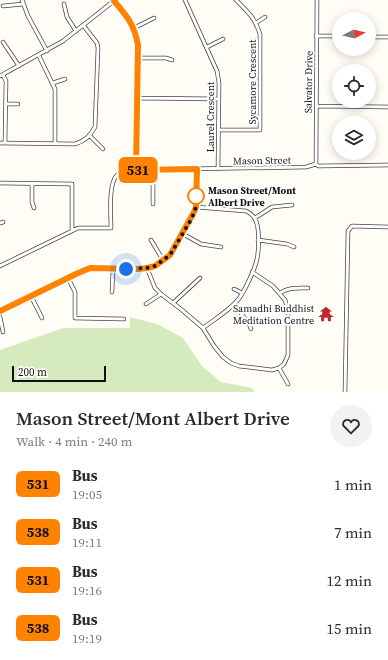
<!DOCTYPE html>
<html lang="en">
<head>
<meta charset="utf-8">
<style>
	body { margin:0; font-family:"Source Serif 4",serif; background:#f2f2f3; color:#2b2b33; height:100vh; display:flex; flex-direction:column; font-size:15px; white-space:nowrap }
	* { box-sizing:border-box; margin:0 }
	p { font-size:13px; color:#7c7c81 }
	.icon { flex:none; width:22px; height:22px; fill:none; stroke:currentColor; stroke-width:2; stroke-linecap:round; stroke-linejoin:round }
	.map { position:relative; height:392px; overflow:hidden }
	.side { display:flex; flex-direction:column; background:#fff; flex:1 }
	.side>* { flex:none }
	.badge { padding:0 8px; border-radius:6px; font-size:14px; line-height:26px }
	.needle { width:26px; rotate:83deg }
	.tools { position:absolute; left:332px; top:12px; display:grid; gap:8px }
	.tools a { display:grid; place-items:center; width:44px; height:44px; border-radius:50%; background:#fff; box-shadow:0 2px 10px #0003; font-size:20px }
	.scale { position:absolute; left:12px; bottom:10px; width:94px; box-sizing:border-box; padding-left:4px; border:2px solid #111; border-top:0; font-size:11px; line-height:14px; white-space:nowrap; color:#111; -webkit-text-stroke:3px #fff; paint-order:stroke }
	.you { position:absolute; width:20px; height:20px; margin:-10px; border:3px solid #fff; border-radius:50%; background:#1a73e8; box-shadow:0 0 0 6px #1a73e833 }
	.map>.badge { position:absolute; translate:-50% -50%; box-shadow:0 0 0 2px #fff }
	.round { display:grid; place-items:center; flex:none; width:42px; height:42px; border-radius:21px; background:#f2f2f3 }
	.overview { display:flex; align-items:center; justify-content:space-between; height:68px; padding:0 16px }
	h1 { font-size:19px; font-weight:600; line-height:30px }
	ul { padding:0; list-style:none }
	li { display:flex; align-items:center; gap:12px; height:48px; padding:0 16px }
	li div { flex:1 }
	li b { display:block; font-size:15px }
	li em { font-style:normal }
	li .badge { min-width:44px; font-weight:700; text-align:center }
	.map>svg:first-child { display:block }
</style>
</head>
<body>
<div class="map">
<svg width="388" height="392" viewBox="0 0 388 392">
	<rect width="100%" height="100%" fill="#fffdf5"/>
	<path fill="#d5ebbd" d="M130,317l27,7 26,14 19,28 19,16 31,6 3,4h-255v-42l63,-22h67z"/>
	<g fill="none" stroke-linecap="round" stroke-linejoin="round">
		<defs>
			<path id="minor" d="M22,0l6,16 19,35
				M185,0l32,71 2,12 -1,86
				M114,1c13,15 20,23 24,44l-2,125
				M64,4l3,13 9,14
				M3,6l20,-2
				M256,23l9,-6
				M134,28l20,-10
				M316,36h23
				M369,37h19
				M3,42l16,24
				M207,47l16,-8
				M39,56l16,33v55
				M138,58h28l6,2
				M3,75l3,6 -1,62
				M0,76l63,-35 52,-41
				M53,83l12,-4
				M137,98l82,1
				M6,104h12
				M316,106l72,1
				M218,130h42v-96c-5,-16 -12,-22 -24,-34
				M90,136l13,13
				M0,143l75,1c10,-3 15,-8 20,-17l3,-79 -1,-5 -14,-18
				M316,164l1,-164
				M0,183l72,1v46
				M32,184v18l2,6
				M153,204v-34
				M196,207l50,4c4,2 7,4 9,8 5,8 4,31 2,40 -2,10 -13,34 -20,42 -10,11 -22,18 -34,27
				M255,218l17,-11 20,-2
				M0,223l3,-1
				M183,234l18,10 20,3
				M151,240l12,20
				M258,240l29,4 7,3
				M0,266l78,-38h33c0,-13 -3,-44 6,-53 3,-3 7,-4 11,-5l178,-3 10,-3 2,2 70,-1
				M147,268l8,20 6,6 21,16 21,18 11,18 9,11 8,6 8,3 33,4 7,-2 5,-4 4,-9v-45l-3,-10 -12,-14 -21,-14
				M68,278l7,14v26l49,1
				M234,289l8,4
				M112,292l1,-24
				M280,293c9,-6 17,-5 28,-5
				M31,296l11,22
				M173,303l27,-25
				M146,304l15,-10
				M234,304l15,20 2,5
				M0,311l76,-37 14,-5 57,-1c8,-2 16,-6 22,-12 8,-10 20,-32 25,-44l2,-5 1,-38
				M0,317l3,15
				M279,368l9,16
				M345,392l3,-161 4,-5 36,1"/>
		</defs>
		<use href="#minor" stroke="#444" stroke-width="4.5"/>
		<use href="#minor" stroke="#fff" stroke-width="3"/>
	</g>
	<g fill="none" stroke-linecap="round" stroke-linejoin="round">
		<defs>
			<path id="line" d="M0,311l76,-37 14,-6 48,1 9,-1 8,-2 15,-11 24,-43 2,-5 1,-38 -61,1 2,-125c-4,-21 -11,-29 -24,-44l1,-1"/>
		</defs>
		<use href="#line" stroke="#fff" stroke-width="9"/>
		<use href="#line" stroke="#ff8200" stroke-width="6"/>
		<path stroke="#111" stroke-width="4" stroke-dasharray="0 7.2" d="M126,269l21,-1 8,-2 15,-11 22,-37 4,-11v-11"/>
	</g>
	<defs>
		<symbol id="temple-bare" viewBox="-9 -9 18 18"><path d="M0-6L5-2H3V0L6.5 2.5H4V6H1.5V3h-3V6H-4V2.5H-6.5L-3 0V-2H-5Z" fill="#c4262e" stroke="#fff" stroke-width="2.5" paint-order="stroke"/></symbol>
	</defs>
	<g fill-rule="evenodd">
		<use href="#temple-bare" x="315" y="303" width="22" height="22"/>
	</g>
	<circle fill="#fff" stroke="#ff8200" stroke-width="2" cx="196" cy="196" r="8"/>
	<g text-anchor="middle" stroke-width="4" stroke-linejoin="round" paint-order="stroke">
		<g font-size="10" fill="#111" stroke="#fff">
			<text transform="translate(252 82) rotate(-90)" y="4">Sycamore Crescent</text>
			<text transform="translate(308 82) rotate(-89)" y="4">Salvator Drive</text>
			<text transform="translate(210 117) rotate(-90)" y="4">Laurel Crescent</text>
			<text transform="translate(262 160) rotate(-1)" y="4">Mason Street</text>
		</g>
		<g font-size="10" font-weight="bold" fill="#111" stroke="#fff" text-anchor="start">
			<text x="208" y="194">Mason Street/Mont<tspan x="208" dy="12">Albert Drive</tspan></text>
		</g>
		<g font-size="10" fill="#111" stroke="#fff" text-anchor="end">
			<text x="314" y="312">Samadhi Buddhist<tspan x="314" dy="12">Meditation Centre</tspan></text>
		</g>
	</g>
</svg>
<div class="tools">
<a><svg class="needle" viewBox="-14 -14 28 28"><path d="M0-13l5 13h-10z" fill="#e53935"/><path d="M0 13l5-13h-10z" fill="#7c7c81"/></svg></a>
<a><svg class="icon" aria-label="locate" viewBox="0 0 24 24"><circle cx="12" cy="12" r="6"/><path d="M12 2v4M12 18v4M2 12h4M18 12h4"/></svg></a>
<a><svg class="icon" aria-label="layers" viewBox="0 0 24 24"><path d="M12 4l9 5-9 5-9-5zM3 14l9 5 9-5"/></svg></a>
</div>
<div class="scale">200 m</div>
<div class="you" style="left:126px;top:269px"></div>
<b class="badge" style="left:138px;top:170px;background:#ff8200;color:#111">531</b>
</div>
<section class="side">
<div class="overview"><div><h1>Mason Street/Mont Albert Drive</h1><p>Walk · 4 min · 240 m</p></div><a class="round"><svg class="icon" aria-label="heart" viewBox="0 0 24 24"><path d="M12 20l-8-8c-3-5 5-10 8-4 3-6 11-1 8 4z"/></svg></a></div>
<ul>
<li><span class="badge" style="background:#ff8200;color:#111">531</span><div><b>Bus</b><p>19:05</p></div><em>1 min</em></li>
<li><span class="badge" style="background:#ff8200;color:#111">538</span><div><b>Bus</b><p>19:11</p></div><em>7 min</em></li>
<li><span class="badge" style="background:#ff8200;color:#111">531</span><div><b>Bus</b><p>19:16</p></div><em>12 min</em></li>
<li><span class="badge" style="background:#ff8200;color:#111">538</span><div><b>Bus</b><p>19:19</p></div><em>15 min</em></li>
</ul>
</section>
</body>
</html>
